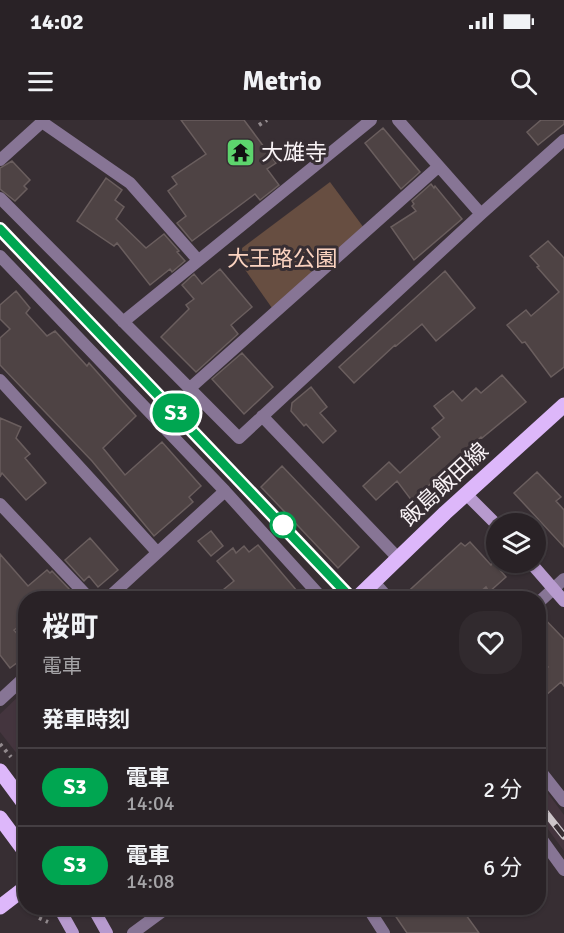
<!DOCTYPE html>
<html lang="ja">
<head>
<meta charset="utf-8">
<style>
	body { margin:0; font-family:Signika,"Noto Sans JP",sans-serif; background:#312a2e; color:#f1f3f6; height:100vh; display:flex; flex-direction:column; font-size:22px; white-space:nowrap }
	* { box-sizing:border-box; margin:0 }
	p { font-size:20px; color:#a5a4a7 }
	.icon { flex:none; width:33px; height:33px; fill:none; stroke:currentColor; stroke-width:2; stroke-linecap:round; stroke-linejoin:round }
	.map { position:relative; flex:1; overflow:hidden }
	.drawer { position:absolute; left:18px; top:471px; width:528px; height:324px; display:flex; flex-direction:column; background:#292226; border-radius:24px; box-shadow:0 2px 4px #0004,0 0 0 2px #453f43 }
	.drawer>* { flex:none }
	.badge { padding:0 12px; border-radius:20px; font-size:21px; line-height:39px }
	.buttons { position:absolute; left:486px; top:393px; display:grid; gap:12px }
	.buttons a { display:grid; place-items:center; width:60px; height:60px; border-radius:50%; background:#292226; box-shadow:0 2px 4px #0004,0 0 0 2px #453f43; font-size:30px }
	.map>.badge { position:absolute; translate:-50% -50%; box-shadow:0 0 0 3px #fff }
	h2 { padding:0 24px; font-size:22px; line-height:54px }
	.round { display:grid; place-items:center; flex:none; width:63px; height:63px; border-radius:24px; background:#312a2e }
	.head { display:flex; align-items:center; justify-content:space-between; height:102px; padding:0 24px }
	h1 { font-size:28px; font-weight:700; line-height:45px }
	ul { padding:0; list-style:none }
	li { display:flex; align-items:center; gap:18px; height:78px; padding:0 24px; border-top:2px solid #453f43 }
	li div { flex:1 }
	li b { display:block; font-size:22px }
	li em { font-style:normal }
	li .badge { min-width:66px; font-weight:700; text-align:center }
	.status { display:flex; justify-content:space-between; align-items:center; height:42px; padding:0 30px; background:#292226; direction:ltr }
	.status svg { height:16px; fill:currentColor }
	header { display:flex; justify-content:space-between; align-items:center; height:78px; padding:0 24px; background:#292226; font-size:27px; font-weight:700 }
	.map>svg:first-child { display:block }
</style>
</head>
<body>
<div class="status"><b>14:02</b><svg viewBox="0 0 49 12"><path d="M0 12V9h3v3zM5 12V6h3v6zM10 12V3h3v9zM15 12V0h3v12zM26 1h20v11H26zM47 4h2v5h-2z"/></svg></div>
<header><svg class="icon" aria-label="menu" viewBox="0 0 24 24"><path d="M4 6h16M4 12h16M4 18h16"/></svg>Metrio<svg class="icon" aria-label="search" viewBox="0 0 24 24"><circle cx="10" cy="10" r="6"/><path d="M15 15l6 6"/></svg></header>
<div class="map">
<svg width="564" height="813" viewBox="0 0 564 813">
	<rect width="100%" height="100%" fill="#372e33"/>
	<path fill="#44353e" d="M25,570v74l-25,-32v-18z
		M539,661l25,34v36l-25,-34z"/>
	<path fill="#674e41" d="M330,62l34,46 -92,80 -38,-54z"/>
	<path fill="#4e4344" stroke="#6a5e5e" stroke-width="1.5" d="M181,0h63l32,43 -9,6 12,16 -19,15 -5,-6 -63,47 -15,-18 9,-7 -18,-25 9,-7 -5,-7 34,-23z
		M541,0h23v4l-26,21 -11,-13z
		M383,8l37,44 -19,17 -36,-46z
		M12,41l18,19 -6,6 3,3 -12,12 -15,-12v-21z
		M106,58l16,12 -7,10 9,7 -8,12 30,29 18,-14 15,17 -2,1 8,9 -13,11 -2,-3 -20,16 -33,-42 -3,3 -37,-25z
		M431,64l3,4 1,-2 27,33 -48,41 -23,-33 25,-16 -4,-5 2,-2 -2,-3z
		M548,121l16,17v109l-13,10 -26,-35 -3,1 -15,-18 19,-15 5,6 28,-24 -22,-25 2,-1 -9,-10z
		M220,149l32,38 -21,18 7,9 -42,38 -35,-35 28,-28 -3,-4 8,-6 -12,-14 12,-11 8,10z
		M445,151l30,37 -39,33 -14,-17 -26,22 -1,-1 -41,38 -15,-16z
		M16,171l14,17 -4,5 21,23 8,-5 32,35 2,-3 47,53 -33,32 22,27 37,-33 39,44 -12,11 4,5 -39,34 -62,-75 -92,-96v-27l10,-9 -10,-10v-14z
		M242,233l31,34 -29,27 -32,-35z
		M502,255l24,27 -44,36 -1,-1 -69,64 -15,-20 -21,19 -13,-14 26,-24 11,11 40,-36 -8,-9 12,-10 -10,-12 19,-15 9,10 14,-13 5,5z
		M311,267l16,20 -7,6 16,18 -13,12 -17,-19 -2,2 -13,-15 1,-8z
		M0,298l21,9 -5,11 14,16 -5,4 21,25 -20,17 -24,-27 -2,4z
		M282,346l77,81 -21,21 -77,-81z
		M537,352l24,25 -5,4 8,9v37l-50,-54z
		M211,411l12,15 -12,10 -13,-15z
		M90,418l28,32 -20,17 -9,-11 -5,5 -19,-21z
		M470,422l21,23 2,-3 13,15 -17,15 -3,-5 -13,11h-72l60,-55 4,3z
		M258,425l45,53h-90l21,-17 -17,-20 16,-13 3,5 8,-7 5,6z
		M0,434l28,32 19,-16 3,3 2,-2 19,20 -8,7h-37v23l-12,9 12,14v12l-16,12 -10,-13z
		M538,492l26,27v47l-3,-4 -23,20v-26l10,-9 -10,-10z
		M390,788h71l18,25h-72z"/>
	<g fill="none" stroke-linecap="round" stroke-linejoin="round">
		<path stroke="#91898d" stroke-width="4" stroke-dasharray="3 4.5" stroke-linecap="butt" d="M259,5l8,-5
			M0,624l11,13
			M39,798l9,4"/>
		<path stroke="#877595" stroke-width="12" d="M398,0l83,94
			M0,40l42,-38 88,61 68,77
			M0,78l239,240 242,-224 83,-74
			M0,136l225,235 97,107
			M123,202l248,-202
			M0,260l157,172
			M189,269l249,-222
			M262,296l136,142
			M0,384l89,94
			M374,462l14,16
			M108,478l117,-107
			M538,483l26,-24
			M0,580l26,-24
			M538,648l26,33
			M538,714l26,36
			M368,788l16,25
			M133,813l34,-25"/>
		<path stroke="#b79ace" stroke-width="12" d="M466,374l30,30
			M530,442l34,39
			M59,788l14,25
			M93,788l14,25"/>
		<path stroke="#ddb7fa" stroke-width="15" d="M357,478l88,-85 119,-108
			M0,651l26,35
			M0,698l26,35
			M0,787l26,-20"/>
		<defs>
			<path id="rail" d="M0,108l351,370
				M538,683l26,33"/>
		</defs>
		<use href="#rail" stroke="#ccc5c9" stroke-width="7"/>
		<use href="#rail" stroke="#372e33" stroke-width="4.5" stroke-dasharray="14" stroke-linecap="butt"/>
	</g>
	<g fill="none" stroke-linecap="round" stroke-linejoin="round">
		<defs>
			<path id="line" d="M0,109l351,369"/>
		</defs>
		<use href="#line" stroke="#fff" stroke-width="14"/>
		<use href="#line" stroke="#00a651" stroke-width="9"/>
	</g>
	<defs>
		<symbol id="temple-square" viewBox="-11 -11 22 22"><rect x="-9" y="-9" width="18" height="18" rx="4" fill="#5dd56d" stroke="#372e33"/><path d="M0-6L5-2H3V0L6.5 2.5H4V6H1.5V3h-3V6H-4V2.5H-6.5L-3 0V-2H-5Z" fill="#111"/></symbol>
	</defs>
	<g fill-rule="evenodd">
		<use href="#temple-square" x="224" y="16" width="33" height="33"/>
	</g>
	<circle fill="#fff" stroke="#00a651" stroke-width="3" cx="283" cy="405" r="12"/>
	<g text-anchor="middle" stroke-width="6" stroke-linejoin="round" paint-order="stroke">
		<g font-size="22" fill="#f9f3f6" stroke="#372e33" text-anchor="start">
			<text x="261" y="40">大雄寺</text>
		</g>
		<g font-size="22" fill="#fbd3c0" stroke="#372e33">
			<text x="282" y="146">大王路公園</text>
		</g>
		<g font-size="22" fill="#f9f3f6" stroke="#372e33">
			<text transform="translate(444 364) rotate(-43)" y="8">飯島飯田線</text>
		</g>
	</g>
</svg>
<div class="buttons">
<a><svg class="icon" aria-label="layers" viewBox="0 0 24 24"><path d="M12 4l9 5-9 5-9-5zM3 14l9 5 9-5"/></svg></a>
</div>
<b class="badge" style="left:176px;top:293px;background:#00a651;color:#fff">S3</b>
<section class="drawer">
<div class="head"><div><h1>桜町</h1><p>電車</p></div><a class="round"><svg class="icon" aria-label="heart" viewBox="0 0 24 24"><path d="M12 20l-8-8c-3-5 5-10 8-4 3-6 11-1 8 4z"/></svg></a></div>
<h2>発車時刻</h2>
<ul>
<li><span class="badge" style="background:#00a651;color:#fff">S3</span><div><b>電車</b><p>14:04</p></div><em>2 分</em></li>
<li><span class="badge" style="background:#00a651;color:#fff">S3</span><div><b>電車</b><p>14:08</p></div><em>6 分</em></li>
</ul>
</section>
</div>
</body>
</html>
